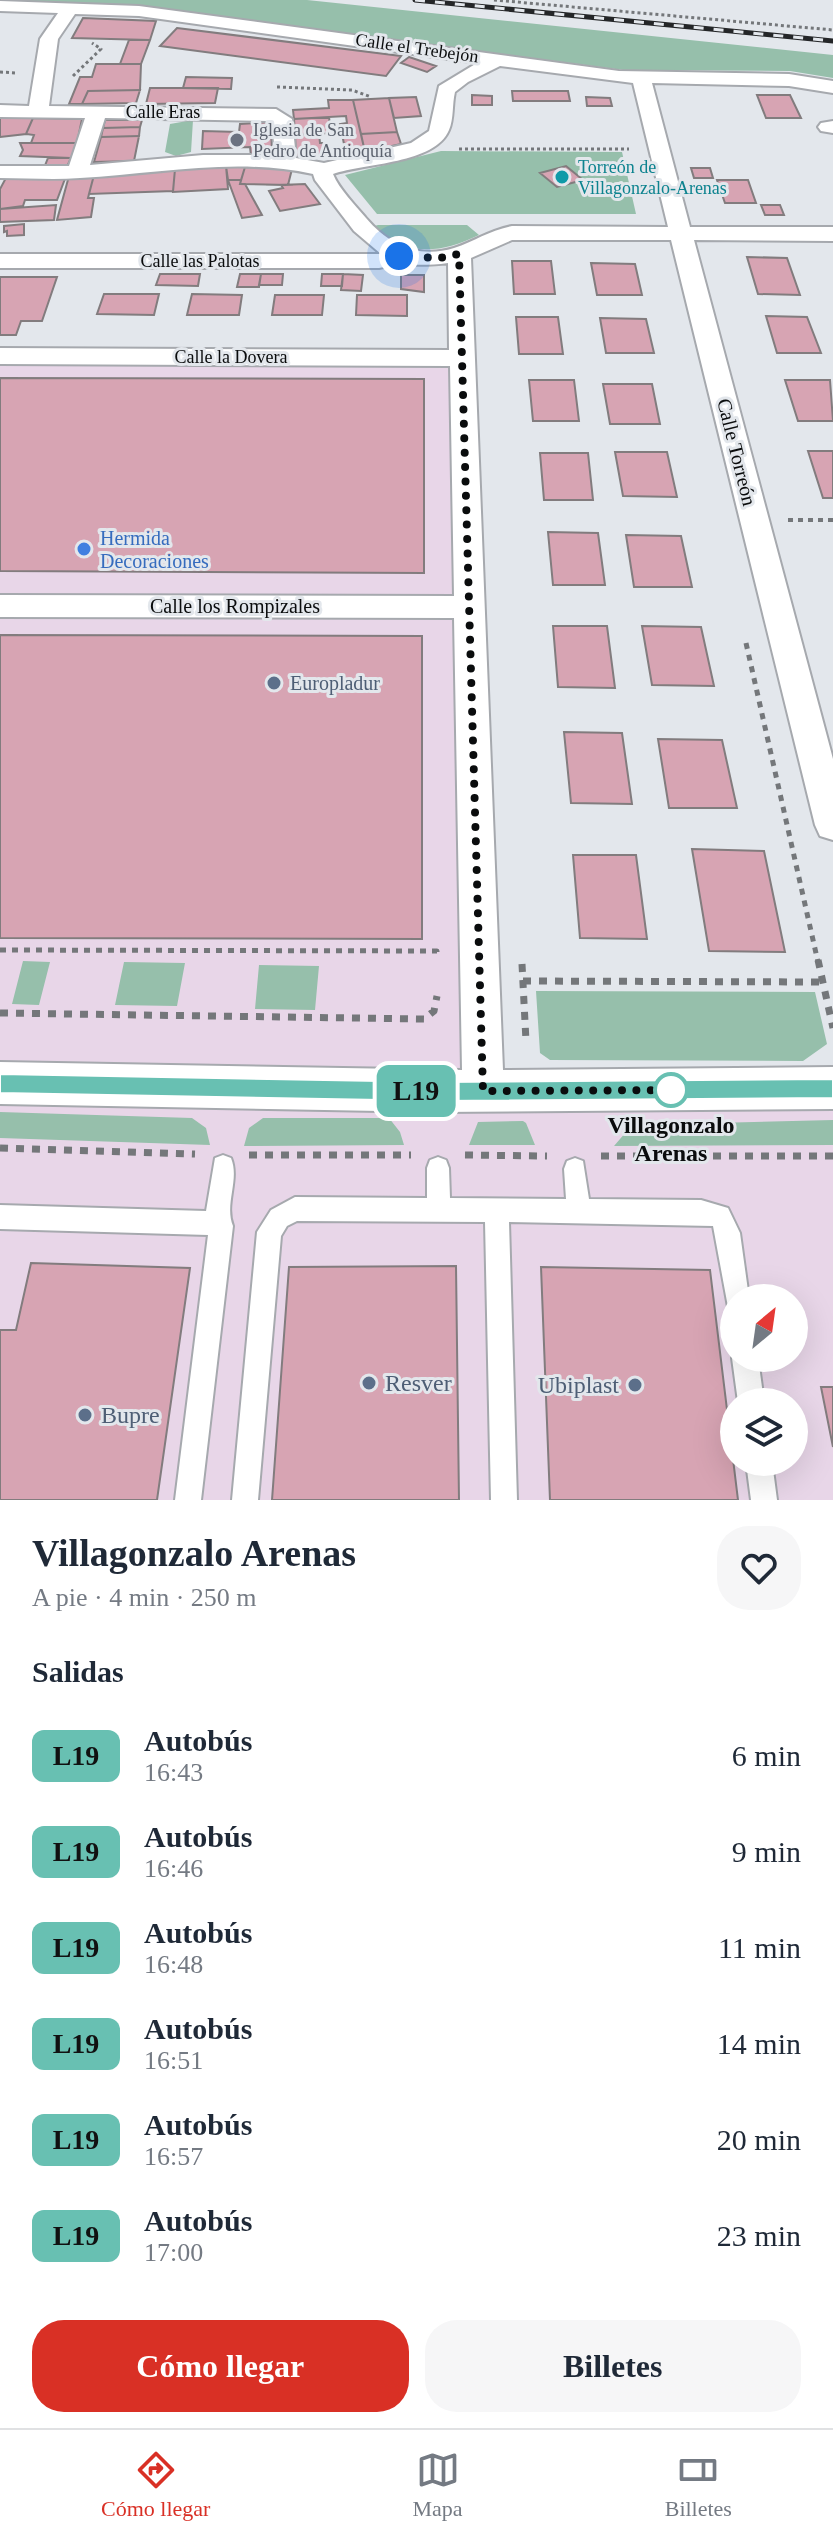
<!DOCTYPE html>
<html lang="es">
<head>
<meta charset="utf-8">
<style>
	body { margin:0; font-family:"Times New Roman",serif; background:#f6f6f7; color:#1f2937; height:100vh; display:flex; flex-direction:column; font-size:30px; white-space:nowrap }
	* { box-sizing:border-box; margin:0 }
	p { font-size:26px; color:#747a83 }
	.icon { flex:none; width:44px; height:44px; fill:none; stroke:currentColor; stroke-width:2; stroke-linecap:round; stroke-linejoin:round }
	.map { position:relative; height:1500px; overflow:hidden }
	.details { display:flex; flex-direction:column; background:#fff; flex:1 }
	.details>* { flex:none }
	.badge { padding:0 16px; border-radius:12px; font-size:28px; line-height:52px }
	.needle { width:52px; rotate:29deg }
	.tools { position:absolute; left:720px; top:1284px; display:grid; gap:16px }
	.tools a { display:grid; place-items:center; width:88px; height:88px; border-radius:50%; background:#fff; box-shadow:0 8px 32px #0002; font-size:40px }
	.you { position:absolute; width:40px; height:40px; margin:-20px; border:6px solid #fff; border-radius:50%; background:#1a73e8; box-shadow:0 0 0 12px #1a73e833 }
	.map>.badge { position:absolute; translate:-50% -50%; box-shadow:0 0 0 4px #fff }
	h2 { padding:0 32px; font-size:30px; line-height:72px }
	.round { display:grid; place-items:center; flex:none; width:84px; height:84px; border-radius:32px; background:#f6f6f7 }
	.headline { display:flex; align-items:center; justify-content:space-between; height:136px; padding:0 32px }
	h1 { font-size:38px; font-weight:800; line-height:60px }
	.action { display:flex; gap:16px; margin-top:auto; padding:16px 32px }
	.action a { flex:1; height:92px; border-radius:32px; background:#d93025; color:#fff; font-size:32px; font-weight:800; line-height:92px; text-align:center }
	.action a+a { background:#f6f6f7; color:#1f2937 }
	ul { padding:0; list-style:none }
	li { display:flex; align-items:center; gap:24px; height:96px; padding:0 32px }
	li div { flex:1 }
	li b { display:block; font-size:30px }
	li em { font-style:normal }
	li .badge { min-width:88px; font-weight:700; text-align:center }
	.dock { display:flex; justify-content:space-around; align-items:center; height:112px; border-top:2px solid #e0e1e3; background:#fff; font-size:22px; color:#747a83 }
	.dock a { display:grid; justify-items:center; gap:4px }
	.dock .selected { color:#d93025 }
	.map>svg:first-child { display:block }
</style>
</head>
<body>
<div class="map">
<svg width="833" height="1500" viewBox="0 0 833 1500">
	<rect width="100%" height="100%" fill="#e3e7ec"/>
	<path fill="#e8d6e8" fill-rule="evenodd" d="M0,356l462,2 21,733 350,-3v412h-833zM734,1298h60v60h-60zM734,1402h60v60h-60z"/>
	<path fill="#96bfab" d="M0,0h307l526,55v23l-43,-7 -167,-1 -485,-64z
		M193,120l-2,32 -15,4 -11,-4 5,-28z
		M441,151l181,1 14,62h-259l-32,-39z
		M378,225h89l12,10c-44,21 -71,19 -111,-7z
		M23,961l27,1 -11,43 -27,-1z
		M124,962l61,1 -8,43 -62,-1z
		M259,965l60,1 -4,44 -60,-1z
		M536,991l279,1 12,52 -24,17 -253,-1 -10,-7z
		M0,1112l192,6 14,10 4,17 -210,-7z
		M263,1118h126l11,14 4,13 -160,1 5,-18z
		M833,1120v25l-219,1 18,-21z
		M523,1121l3,2 9,22h-66l9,-23z"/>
	<path fill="#d7a4b3" stroke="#827c7e" stroke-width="2" d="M83,18l73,3 -6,19 -78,-2z
		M177,28l224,28 -15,20 -226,-30z
		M129,40h21l-9,24h-21z
		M409,57l27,9 -9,6 -26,-9z
		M96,64h45l-1,26 -52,1 -6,13h-13l11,-27h12z
		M186,77l46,1 -1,11 -48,-1z
		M150,88h68l-3,15 -69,1z
		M140,90l-4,13 -54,1 6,-13z
		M512,91h56l2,10h-57z
		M472,95l20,1v9h-20z
		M757,95h33l11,23h-35z
		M416,97l5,19 -27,2 -5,-20z
		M586,97l24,1 2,8h-25z
		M389,98l8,34 -36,2 -8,-34z
		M328,100h25l12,52 -19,2 -6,-30 7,-1 -1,-7 -52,3 -1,-9 36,-2z
		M329,117l2,16 -36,2 -1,-16z
		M0,118h33l-7,16 -26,3z
		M33,118l49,1 -5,24h-46l3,-8 -8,-1z
		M105,120h37l-2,7 -37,1z
		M271,122l1,33 -21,1 -1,-9 -48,2 1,-18 36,1 1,-8z
		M140,127l-1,9 -38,1 2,-9z
		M397,132l4,12 -36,8 -4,-18z
		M319,134l1,9h7l2,12 -33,2 -1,-22z
		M139,136l-5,25 -40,1 7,-25z
		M20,143h57l-6,15 -51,-2 3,-6z
		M48,158h23l-5,11 -22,-1z
		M226,166l19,1 -4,13h-13z
		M226,166l2,23 -55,3 2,-23z
		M566,166l17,14 -26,7 -17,-14z
		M245,167l47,2 -4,16 -48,-1z
		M691,168h19l3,10h-19z
		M175,169l-2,22 -84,3 5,-19z
		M94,175l-6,23h6l-3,19 -34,3 12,-44z
		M7,176h59l-9,24h-32l-2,6 -23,3v-20z
		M228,180h13l-1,4h5l17,31 -20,3z
		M717,180h31l8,23h-31z
		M305,184l15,20 -40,7 -11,-20 14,-3 -2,-3z
		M56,205l-2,15 -54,2v-13z
		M761,205h19l4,10h-19z
		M24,224v11l-17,1v-5l-3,1v-6z
		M747,257l40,1 13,37 -42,-1z
		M512,261h39l4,33h-41z
		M591,263l44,1 7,31h-45z
		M160,274h40l-2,12 -42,-1z
		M240,274h21l-2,13h-22z
		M261,274h22l-1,11h-23z
		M322,274h21l-1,12h-21z
		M343,274l20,1 -2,16 -20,-1z
		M401,275h23v17l-23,-3z
		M0,277h57l-15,44h-21l-5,14h-16z
		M104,294h55l-5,21 -57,-1z
		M192,294l50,1 -3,20h-52z
		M275,295h49l-2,20h-50z
		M357,295h50v21l-51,-1z
		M766,316l41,1 14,36h-44z
		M516,317h42l5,37h-44z
		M600,318l46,1 8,34h-48z
		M0,378l424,1v194l-424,-2z
		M529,380h45l5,41h-46z
		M785,380h45l3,41h-35z
		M603,384h49l8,40h-50z
		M808,451h25v47h-10z
		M615,452h52l10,45 -54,-1z
		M540,453h48l5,47h-49z
		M548,532l50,1 7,52h-52z
		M626,535l55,1 11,51h-58z
		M553,626h54l8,62 -57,-1z
		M642,626l59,1 13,59 -62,-1z
		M0,635l422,1v303l-422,-1z
		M564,732l58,1 10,71 -61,-1z
		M658,739l64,1 15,68h-68z
		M692,849l72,2 21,101 -76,-1z
		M573,855h63l11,84 -67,-1z
		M31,1263l159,5 -33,232h-157v-170h16z
		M456,1266l3,234h-187l17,-233z
		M541,1267l169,3 28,230h-188z
		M821,1387h12v60z"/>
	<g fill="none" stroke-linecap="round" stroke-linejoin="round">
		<defs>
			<path id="service" d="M223,1155l8,3c9,22 -7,46 2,68l-32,274h-26l33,-265 -208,-6v-24l206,6 9,-53z
				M438,1157l8,3 3,8 1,30 116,1 -2,-30 3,-8 8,-3 8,3 6,38 112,1 27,8 12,25 9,65h-15v11l-6,-2 -15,-81 -204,-4 8,278h-26l-6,-278 -188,-1 -10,5 -6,10 -23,264h-26l25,-268 14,-22 24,-13 132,1v-30l3,-8z
				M734,1354v4h24l6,44h-26l-6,-44z
				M746,1462h26l5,38h-26z"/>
			<path id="minor" d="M0,1l139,5 480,65 170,3 44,7v12l-44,-7 -137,-3 38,144h143v14l-139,-1 139,519v81l-13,-4 -5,-11 -144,-585h-159l-41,18 32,812 330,-3v42l-396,3 -437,-8v-42l462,8 -8,-452 -454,-1v-22l454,1 -4,-230 -450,-2v-16l449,2 -1,-87c-24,4 -45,-1 -69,5h-379v-14h381l-27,-23 -39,-51 -2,-6c-78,-17 -155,0 -233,4 -27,2 -53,0 -80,0v-12h69l16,-48 -85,-1v-12l29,1 11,-67 18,-26 -58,-2zM75,14l64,2 338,47 -38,23 -10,45 -18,12 -87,20 -28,-5 -4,-39 -16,-10 -227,-3 9,-67zM500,66l133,17 35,144 -156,-1c-22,4 -37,15 -58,22 -35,11 -65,-3 -88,-30 -11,-13 -27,-29 -33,-44 32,-11 102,-10 116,-44 5,-11 3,-26 6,-38l13,-10zM105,118l167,3 3,34h-72l-113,10z
				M833,121v12l-12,-2 -3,-4 3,-4z"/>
		</defs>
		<use href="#service" stroke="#a6a9ae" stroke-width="4"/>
		<use href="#minor" stroke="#a6a9ae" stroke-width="4"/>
		<path stroke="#74777a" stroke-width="3" stroke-dasharray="3 3" stroke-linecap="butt" d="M494,0l339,30
			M0,72l17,1
			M73,76l28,-27 -9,-6
			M277,87l75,3 19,7
			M459,149h170"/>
		<path stroke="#74777a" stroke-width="4" stroke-dasharray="5 5" stroke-linecap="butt" d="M788,520h45"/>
		<path stroke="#74777a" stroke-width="5" stroke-dasharray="6 6" stroke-linecap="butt" d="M746,643l72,319
			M0,950l437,1v7"/>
		<path stroke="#74777a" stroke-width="7" stroke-dasharray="8 8" stroke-linecap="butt" d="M818,960l15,68
			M522,964l4,77
			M523,981l299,1
			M0,1013l424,6 10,-8 3,-15
			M0,1148l195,6
			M249,1155h162
			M465,1155l82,1
			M601,1156h232"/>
		<use href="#service" fill="#fff" fill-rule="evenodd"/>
		<use href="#minor" fill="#fff" fill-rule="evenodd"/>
		<defs>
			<path id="rail" d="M415,0l418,41"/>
		</defs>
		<use href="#rail" stroke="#242628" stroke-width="5"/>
		<use href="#rail" stroke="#e3e7ec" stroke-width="3" stroke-dasharray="10" stroke-linecap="butt"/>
	</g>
	<path fill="#68c0b2" stroke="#fff" stroke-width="2" d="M0,1074l437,8 396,-3v19l-396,3 -437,-8z"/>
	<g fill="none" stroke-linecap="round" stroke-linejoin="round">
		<path stroke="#0a0c0d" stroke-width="8" stroke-dasharray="0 14.4" d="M399,256l41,2 19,-4 24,837 201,-1h-13"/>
	</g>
	<circle fill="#6b7280" stroke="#e3e7ec" stroke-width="3" cx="237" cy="140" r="8"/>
	<circle fill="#0f9aa8" stroke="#e3e7ec" stroke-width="3" cx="562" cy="177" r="8"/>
	<circle fill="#3f7fe0" stroke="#e3e7ec" stroke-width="3" cx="84" cy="549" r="8"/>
	<g fill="#5c6f8a" stroke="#e3e7ec" stroke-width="3">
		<circle cx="274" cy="683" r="8"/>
		<circle cx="369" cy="1383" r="8"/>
		<circle cx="635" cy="1385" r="8"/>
		<circle cx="85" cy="1415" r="8"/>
	</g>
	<circle fill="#fff" stroke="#68c0b2" stroke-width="4" cx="671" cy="1090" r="16"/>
	<g text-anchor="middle" stroke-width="6" stroke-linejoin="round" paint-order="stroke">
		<g font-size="18" fill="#0a0c0d" stroke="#e3e7ec">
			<text transform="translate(417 48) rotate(8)" y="6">Calle el Trebejón</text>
			<text x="163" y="118">Calle Eras</text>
			<text x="200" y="267">Calle las Palotas</text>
			<text x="231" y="363">Calle la Dovera</text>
		</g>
		<g font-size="18" fill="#5b616d" stroke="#e3e7ec" text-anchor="start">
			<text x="253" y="136">Iglesia de San<tspan x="253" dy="21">Pedro de Antioquía</tspan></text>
		</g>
		<g font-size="18" fill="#0d838f" stroke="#e3e7ec" text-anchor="start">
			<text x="578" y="173">Torreón de<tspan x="578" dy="21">Villagonzalo-Arenas</tspan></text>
		</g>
		<g font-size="20" fill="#0a0c0d" stroke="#e3e7ec">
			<text transform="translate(737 452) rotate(76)" y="7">Calle Torreón</text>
			<text x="235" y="613">Calle los Rompizales</text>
		</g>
		<g font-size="20" fill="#366cbe" stroke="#e3e7ec" text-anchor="start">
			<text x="100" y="545">Hermida<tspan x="100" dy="23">Decoraciones</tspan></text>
		</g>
		<g font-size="20" fill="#4e5e75" stroke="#e3e7ec" text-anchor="start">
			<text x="290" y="690">Europladur</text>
		</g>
		<g font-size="24" font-weight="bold" fill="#0a0c0d" stroke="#e3e7ec">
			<text x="671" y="1133">Villagonzalo<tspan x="671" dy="28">Arenas</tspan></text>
		</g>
		<g font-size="24" fill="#4e5e75" stroke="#e3e7ec" text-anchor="start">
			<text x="385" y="1391">Resver</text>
			<text x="619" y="1393" text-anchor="end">Ubiplast</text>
			<text x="101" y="1423">Bupre</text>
		</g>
	</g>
</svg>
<div class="tools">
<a><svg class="needle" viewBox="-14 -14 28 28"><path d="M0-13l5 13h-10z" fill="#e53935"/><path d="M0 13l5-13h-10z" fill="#747a83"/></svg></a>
<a><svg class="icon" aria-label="layers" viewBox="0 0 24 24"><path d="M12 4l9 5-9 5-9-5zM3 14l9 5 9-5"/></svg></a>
</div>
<div class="you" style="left:399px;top:256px"></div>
<b class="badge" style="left:416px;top:1091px;background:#68c0b2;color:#111">L19</b>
</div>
<section class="details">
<div class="headline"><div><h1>Villagonzalo Arenas</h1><p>A pie · 4 min · 250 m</p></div><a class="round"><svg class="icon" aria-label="heart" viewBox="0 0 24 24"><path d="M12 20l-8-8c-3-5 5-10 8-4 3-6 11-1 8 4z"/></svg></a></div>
<h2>Salidas</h2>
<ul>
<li><span class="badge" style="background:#68c0b2;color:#111">L19</span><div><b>Autobús</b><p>16:43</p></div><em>6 min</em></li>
<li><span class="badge" style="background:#68c0b2;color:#111">L19</span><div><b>Autobús</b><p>16:46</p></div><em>9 min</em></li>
<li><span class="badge" style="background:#68c0b2;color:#111">L19</span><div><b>Autobús</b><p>16:48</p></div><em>11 min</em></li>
<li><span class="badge" style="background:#68c0b2;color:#111">L19</span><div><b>Autobús</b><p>16:51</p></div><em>14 min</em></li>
<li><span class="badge" style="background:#68c0b2;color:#111">L19</span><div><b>Autobús</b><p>16:57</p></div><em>20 min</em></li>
<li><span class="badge" style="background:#68c0b2;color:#111">L19</span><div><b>Autobús</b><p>17:00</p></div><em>23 min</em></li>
</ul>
<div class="action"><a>Cómo llegar</a><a>Billetes</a></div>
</section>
<nav class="dock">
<a class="selected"><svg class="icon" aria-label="directions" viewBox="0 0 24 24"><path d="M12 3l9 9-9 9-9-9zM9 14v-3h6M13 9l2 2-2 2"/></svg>Cómo llegar</a>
<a><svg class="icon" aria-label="map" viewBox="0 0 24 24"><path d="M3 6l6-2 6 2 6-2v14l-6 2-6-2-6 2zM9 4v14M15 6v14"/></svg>Mapa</a>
<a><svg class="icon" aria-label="tickets" viewBox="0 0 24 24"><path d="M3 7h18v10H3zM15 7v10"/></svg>Billetes</a>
</nav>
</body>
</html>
